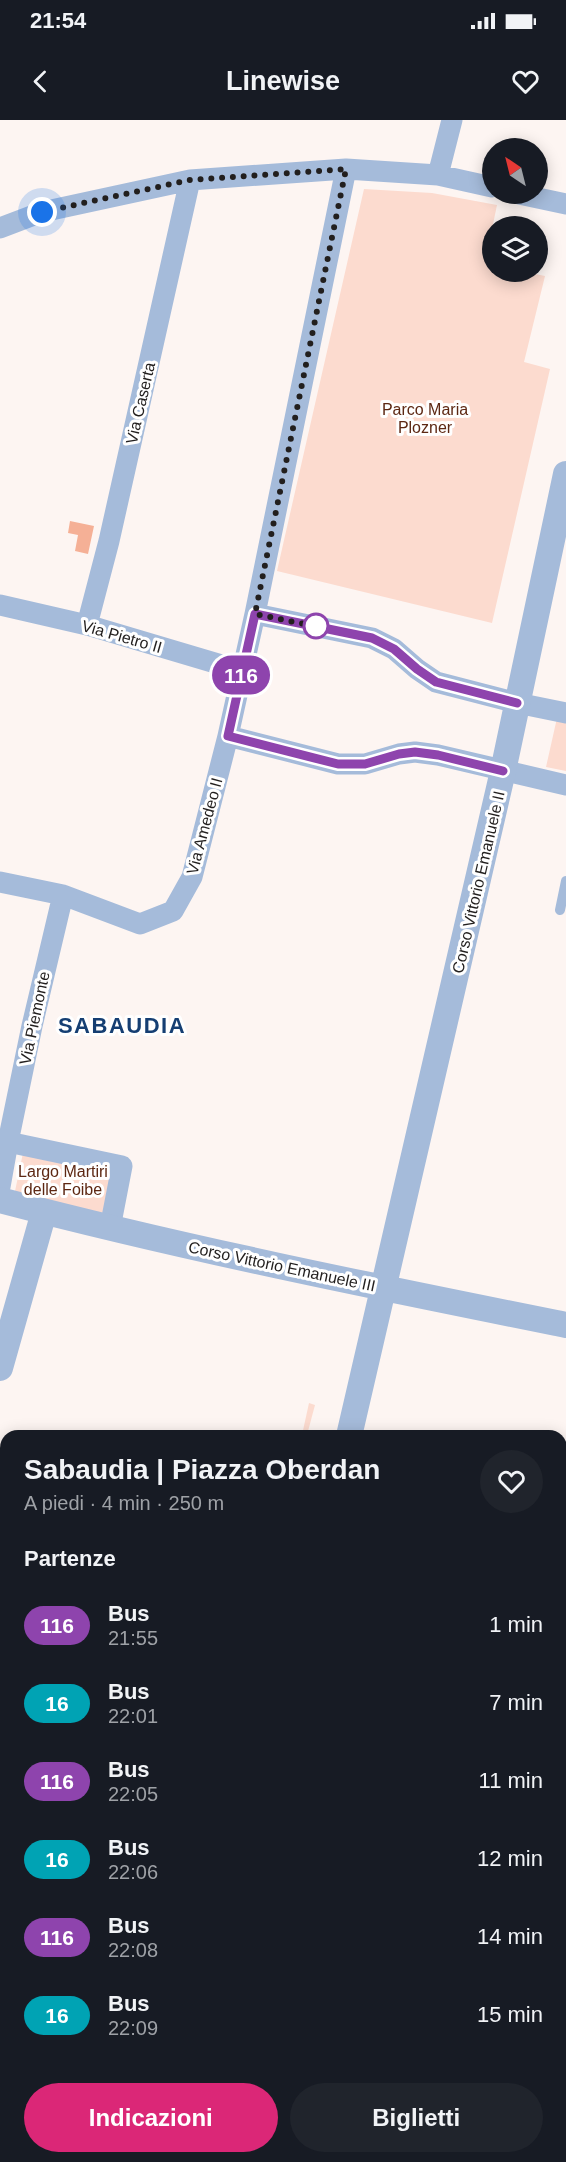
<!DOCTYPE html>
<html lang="it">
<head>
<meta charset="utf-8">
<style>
	body { margin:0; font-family:Arial,sans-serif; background:#20242c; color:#f1f3f6; height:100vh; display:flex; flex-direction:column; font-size:22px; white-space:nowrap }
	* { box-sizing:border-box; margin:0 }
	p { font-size:20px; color:#9ea1a6 }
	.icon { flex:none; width:33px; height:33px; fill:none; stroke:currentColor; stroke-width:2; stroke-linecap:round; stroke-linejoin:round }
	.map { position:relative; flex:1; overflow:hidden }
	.drawer { position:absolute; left:0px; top:1310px; width:567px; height:734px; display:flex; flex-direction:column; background:#171b24; border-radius:18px 18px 0 0; box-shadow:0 3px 15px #0003 }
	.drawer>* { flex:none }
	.badge { padding:0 12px; border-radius:20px; font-size:21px; line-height:39px }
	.needle { width:39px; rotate:325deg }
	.controls { position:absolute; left:482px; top:18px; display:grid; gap:12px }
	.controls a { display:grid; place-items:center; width:66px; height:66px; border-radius:50%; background:#171b24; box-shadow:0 3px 15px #0003; font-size:30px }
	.you { position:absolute; width:30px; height:30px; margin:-15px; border:4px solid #fff; border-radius:50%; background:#1a73e8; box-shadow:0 0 0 9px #1a73e833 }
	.map>.badge { position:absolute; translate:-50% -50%; box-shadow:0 0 0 3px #fff }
	h2 { padding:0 24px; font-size:22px; line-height:54px }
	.round { display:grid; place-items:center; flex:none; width:63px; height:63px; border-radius:32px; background:#20242c }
	.overview { display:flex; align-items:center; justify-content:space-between; height:102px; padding:0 24px }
	h1 { font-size:28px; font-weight:700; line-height:45px }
	.action { display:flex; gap:12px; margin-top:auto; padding:12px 24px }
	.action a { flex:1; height:69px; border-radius:36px; background:#db2777; color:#fff; font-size:24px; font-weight:700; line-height:69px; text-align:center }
	.action a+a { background:#20242c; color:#f1f3f6 }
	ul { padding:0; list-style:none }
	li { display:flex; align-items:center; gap:18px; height:78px; padding:0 24px }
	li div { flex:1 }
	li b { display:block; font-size:22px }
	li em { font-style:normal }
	li .badge { min-width:66px; font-weight:700; text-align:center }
	.status { display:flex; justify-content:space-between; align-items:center; height:42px; padding:0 30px; background:#171b24; direction:ltr }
	.status svg { height:16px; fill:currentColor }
	header { display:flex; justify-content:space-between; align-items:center; height:78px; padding:0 24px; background:#171b24; font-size:27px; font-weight:700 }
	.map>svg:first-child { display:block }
</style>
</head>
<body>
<div class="status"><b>21:54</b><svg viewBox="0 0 49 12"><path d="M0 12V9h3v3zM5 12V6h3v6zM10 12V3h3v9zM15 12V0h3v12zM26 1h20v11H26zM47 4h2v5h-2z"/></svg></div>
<header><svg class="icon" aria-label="back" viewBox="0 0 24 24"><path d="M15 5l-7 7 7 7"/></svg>Linewise<svg class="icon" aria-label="heart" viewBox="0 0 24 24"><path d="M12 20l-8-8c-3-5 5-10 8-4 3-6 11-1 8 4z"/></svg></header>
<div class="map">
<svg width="566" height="2042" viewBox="0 0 566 2042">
	<rect width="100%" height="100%" fill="#fdf5f2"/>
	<path fill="#fcdbcf" d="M364,69l68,4 65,12 -12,58 7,1v8h33l20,4 -21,86 26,7 -58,254 -215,-52z
		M557,598l9,2v51l-20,-4z
		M24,1028l88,18 -9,47 -89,-17z
		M309,1283l6,2 -8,30h-5z
		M0,1561l6,1v57l-6,-2z
		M561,1589l5,1v167l-5,-1z
		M0,1770l6,2v265h189l-1,5h-194z
		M561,1791l5,1v250h-308l1,-5h302z"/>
	<path fill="#f5b096" d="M70,401l24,5 -6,28 -13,-3 3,-16 -10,-2z"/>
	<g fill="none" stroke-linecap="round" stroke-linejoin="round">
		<path stroke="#a5bbda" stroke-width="10" d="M560,790l6,-29"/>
		<path stroke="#a5bbda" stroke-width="15" d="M218,2042l1,-5
			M246,2042l1,-5"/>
		<path stroke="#a5bbda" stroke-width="21" d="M438,55l14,-55
			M519,74l47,10
			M0,108l42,-16 148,-32 156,-11 92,6 54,12
			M0,485l87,20 155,46
			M255,494l91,-445
			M87,505l22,-84 81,-361
			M566,593l-49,-10 -81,-21 -19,-13 -23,-20 -22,-11 -117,-24 -27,122 110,28h27l34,-10 16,-2 23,3 128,30
			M0,762l63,13 77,29 33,-13 19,-34 36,-141
			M8,1022l24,-116 31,-131
			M0,1067l8,-45 114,24 -12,62
			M0,1443l6,2
			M561,1474l5,-17
			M0,1486l6,1
			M561,1550h5
			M561,1779l5,1"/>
		<path stroke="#a5bbda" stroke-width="26" d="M0,1080c187,49 377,87 566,125
			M0,1248l44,-156
			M349,1316l154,-665 63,-297"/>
	</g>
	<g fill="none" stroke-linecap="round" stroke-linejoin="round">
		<defs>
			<path id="line" d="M503,651l-65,-16 -23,-3 -16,2 -34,10h-27l-110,-28 27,-122 117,24 22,11 23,20 19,13 81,21"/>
		</defs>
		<use href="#line" stroke="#fff" stroke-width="14"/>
		<use href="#line" stroke="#8e44ad" stroke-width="9"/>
		<path stroke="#221f1e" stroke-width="6" stroke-dasharray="0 10.8" d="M42,92l148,-32 156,-11 -91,445 64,13 -3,-1"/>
	</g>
	<circle fill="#fff" stroke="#8e44ad" stroke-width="3" cx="316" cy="506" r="12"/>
	<g text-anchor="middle" stroke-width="6" stroke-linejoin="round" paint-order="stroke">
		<g font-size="16" fill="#221f1e" stroke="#fff">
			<text transform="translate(140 283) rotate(-77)" y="6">Via Caserta</text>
			<text transform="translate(122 516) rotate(16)" y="6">Via Pietro II</text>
			<text transform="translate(204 706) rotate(-75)" y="6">Via Amedeo II</text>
			<text transform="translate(478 762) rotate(-77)" y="6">Corso Vittorio Emanuele II</text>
			<text transform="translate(34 898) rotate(-78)" y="6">Via Piemonte</text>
			<text transform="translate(282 1146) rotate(12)" y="6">Corso Vittorio Emanuele III</text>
		</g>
		<g font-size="16" fill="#5d2813" stroke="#fff">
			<text x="425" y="295">Parco Maria<tspan x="425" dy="18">Plozner</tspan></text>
			<text x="63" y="1057">Largo Martiri<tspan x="63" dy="18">delle Foibe</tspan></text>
		</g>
		<g font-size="22" font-weight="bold" letter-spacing="1.5" fill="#153e72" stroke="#fff">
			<text x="122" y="913">SABAUDIA</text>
		</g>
	</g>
</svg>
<div class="controls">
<a><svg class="needle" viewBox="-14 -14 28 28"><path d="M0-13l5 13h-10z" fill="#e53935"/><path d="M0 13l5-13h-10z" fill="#9ea1a6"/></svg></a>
<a><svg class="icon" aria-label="layers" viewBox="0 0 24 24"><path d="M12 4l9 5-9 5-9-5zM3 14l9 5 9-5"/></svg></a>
</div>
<div class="you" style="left:42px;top:92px"></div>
<b class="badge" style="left:241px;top:555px;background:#8e44ad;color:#fff">116</b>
<section class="drawer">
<div class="overview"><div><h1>Sabaudia | Piazza Oberdan</h1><p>A piedi · 4 min · 250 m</p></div><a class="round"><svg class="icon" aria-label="heart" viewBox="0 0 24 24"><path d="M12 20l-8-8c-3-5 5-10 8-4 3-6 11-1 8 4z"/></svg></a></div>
<h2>Partenze</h2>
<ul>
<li><span class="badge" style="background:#8e44ad;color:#fff">116</span><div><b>Bus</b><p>21:55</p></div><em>1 min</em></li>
<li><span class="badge" style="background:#00a3b4;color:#fff">16</span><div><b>Bus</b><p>22:01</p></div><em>7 min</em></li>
<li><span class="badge" style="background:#8e44ad;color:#fff">116</span><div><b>Bus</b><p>22:05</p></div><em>11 min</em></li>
<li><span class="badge" style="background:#00a3b4;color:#fff">16</span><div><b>Bus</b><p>22:06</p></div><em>12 min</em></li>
<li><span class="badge" style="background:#8e44ad;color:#fff">116</span><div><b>Bus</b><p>22:08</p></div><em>14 min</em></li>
<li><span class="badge" style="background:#00a3b4;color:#fff">16</span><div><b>Bus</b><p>22:09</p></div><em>15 min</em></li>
</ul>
<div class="action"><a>Indicazioni</a><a>Biglietti</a></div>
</section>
</div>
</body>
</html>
